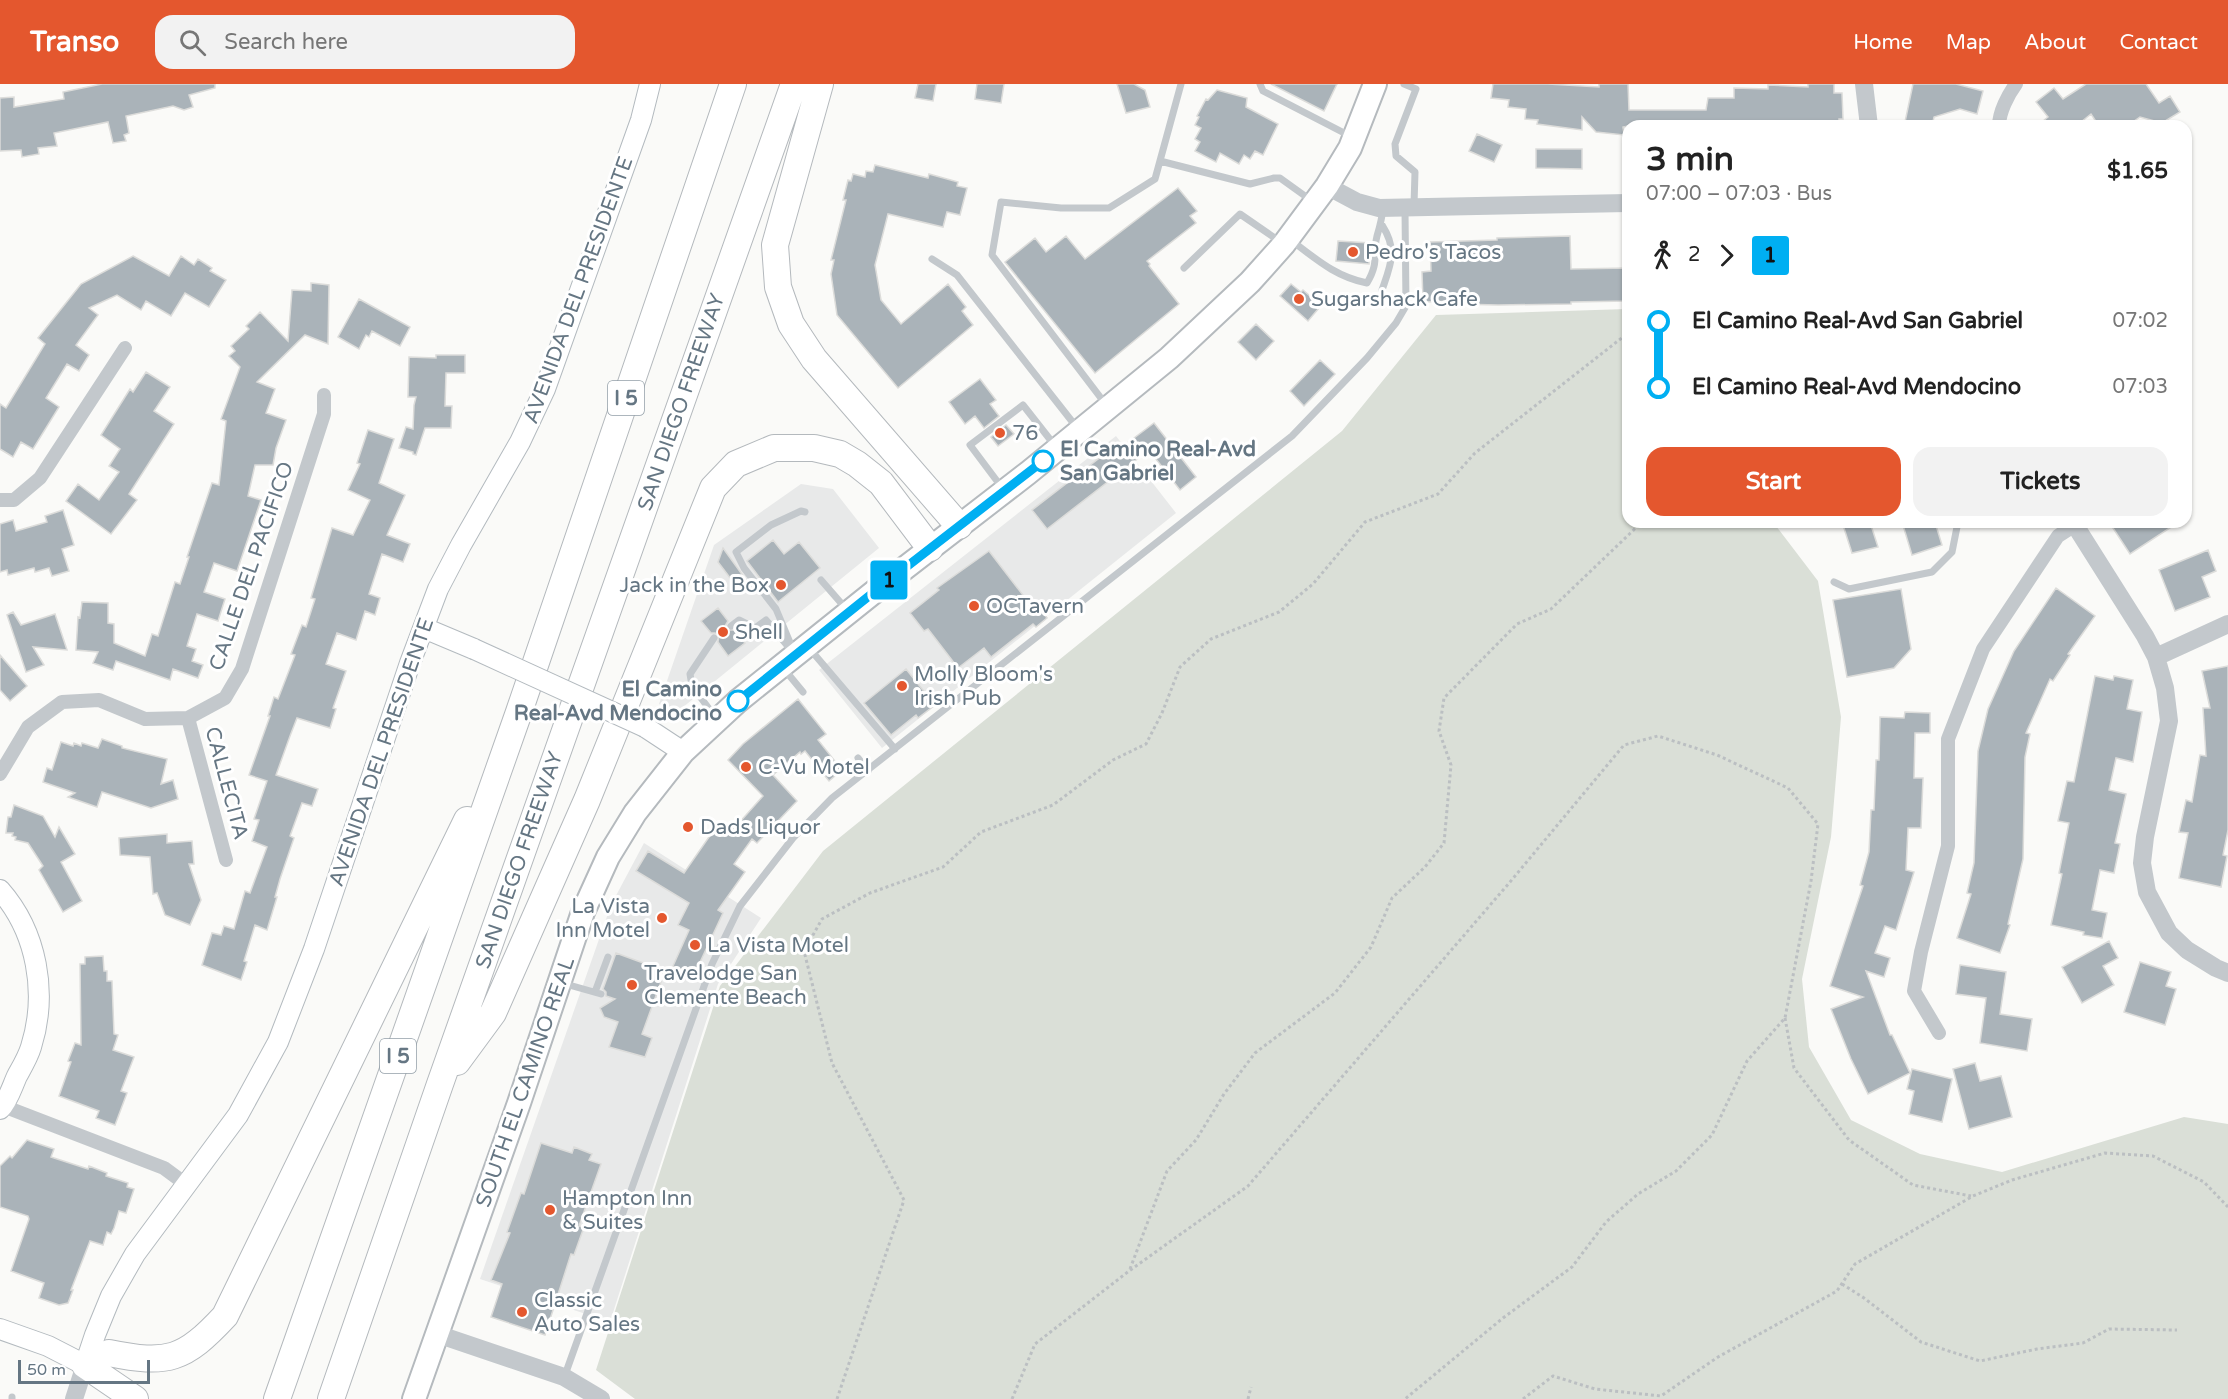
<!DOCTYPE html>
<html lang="en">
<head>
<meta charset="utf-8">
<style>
	body { margin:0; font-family:"Varela Round",sans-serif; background:#f2f2f2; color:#222; height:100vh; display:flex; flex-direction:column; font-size:22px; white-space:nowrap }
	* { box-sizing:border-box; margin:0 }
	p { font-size:20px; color:#767676 }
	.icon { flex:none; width:33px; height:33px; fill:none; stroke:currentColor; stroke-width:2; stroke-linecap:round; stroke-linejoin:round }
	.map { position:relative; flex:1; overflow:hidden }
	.side { position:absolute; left:1622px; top:36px; width:570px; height:408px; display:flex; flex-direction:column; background:#fff; border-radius:18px; box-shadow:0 2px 4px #0004 }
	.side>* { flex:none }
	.badge { padding:0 12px; border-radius:4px; font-size:21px; line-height:39px }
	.scale { position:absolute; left:18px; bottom:15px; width:132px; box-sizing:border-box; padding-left:6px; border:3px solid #657683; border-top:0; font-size:16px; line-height:21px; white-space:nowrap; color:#657683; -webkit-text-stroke:4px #fff; paint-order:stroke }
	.map>.badge { position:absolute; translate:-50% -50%; box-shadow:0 0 0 3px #fff }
	.legs { display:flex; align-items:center; gap:9px; height:66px; padding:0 24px; font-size:20px }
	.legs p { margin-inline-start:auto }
	.overview { display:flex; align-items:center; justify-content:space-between; height:102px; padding:0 24px }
	h1 { font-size:33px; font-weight:700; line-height:45px }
	.primary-button { display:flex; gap:12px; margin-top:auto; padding:12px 24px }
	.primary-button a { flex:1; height:69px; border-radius:18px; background:#e4572e; color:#fff; font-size:24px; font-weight:700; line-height:69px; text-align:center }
	.primary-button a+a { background:#f2f2f2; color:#222 }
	ul { padding:0 24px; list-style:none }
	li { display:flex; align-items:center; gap:21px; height:66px; font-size:22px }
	li i { display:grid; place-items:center; width:9px; height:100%; margin:0 8px; background:currentColor }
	li i::after { content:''; width:15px; height:15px; margin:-8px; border:4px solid; border-radius:50%; background:#fff }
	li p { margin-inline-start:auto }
	li:first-child i { background:linear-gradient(#0000 50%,currentColor 0) }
	li:last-child i { background:linear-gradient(currentColor 50%,#0000 0) }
	header { display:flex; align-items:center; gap:36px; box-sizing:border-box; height:84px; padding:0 30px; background:#e4572e; color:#fff }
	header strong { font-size:28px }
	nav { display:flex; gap:33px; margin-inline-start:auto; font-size:21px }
	.search { width:420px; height:54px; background:#f2f2f2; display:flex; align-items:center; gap:15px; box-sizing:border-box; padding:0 21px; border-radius:18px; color:#767676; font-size:22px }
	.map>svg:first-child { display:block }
</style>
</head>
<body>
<header>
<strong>Transo</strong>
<div class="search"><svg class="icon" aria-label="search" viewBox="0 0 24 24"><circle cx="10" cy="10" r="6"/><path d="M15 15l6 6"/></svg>Search here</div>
<nav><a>Home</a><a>Map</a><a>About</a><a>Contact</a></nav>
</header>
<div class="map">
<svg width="2228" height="1315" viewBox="0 0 2228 1315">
	<rect width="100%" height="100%" fill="#fafaf8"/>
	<path fill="#e8e9e9" d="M1116,352l60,77 -294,235 -63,-78z
		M801,400l32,5 46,59 -202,164 -18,-8 55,-159z
		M644,759l117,75 -43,66 -108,338 -130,-43 131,-374z"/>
	<path fill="#dadfd7" d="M1627,225l1,213h145l45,59 23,136 -10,120 -29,142 7,68 42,73 69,34 82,18 182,-55 44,7v275h-1593l-39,-29 124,-384 103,-135 519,-420 94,-116z"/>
	<path fill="#aab3b9" stroke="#dcdcda" stroke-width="1.5" d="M102,0h113v4l-26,7 4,12 -9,3 -11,-4 -47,10 3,17 -5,2 2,6 -13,2 -5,-21 -54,11 3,13 -19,2 1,6 -17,3 -1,-7 -21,1v-53l14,-1v10l50,-8 -1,-7z
		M918,0h18l-3,17 -18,-3z
		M977,0h27l-3,19 -26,-4z
		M1117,0h17l11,6 5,17 -24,6z
		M1271,0h66l-13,27z
		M1493,0h55l51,3v-3h29l1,26h77l2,-12h26v-10l34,1v-4l40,2v-3h26v9h8l1,26h-4v7h-211l-5,1 1,8 -28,-3 -14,-15v13l-45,-6 1,-4 -13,-1 1,-10 -18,-2 1,-7 -18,-2z
		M1913,0h43l27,7 -6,23 -17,-5 -26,8 -2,9h-11l-16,-4z
		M2086,0h60l13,19 11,-7 10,16 -18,11 -22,-6 -13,9h-28l-8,-12 -15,12h-39l11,-9 -12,-15 18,-14 9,11z
		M1217,6l30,8 -1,9 32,17 -15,31 -8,-4 -5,8 -6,-4 -5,9 -19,-11 -4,9 -21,-11 5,-9 -5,-3 6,-11 -6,-3 4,-8 -2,-1 9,-17 2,1z
		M1477,50l25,11 -8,17 -25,-11z
		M1536,65h46v20l-46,-1z
		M875,81l53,13 1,-4 29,8 -1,4 10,2 -7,27 -13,-3 -4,15 -55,-13 -13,51 6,35 20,24 47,-40 18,23 -4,4 11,14 -75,63 -61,-73 -6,-41 3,-14h-3l15,-60h-3l5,-20 3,1 2,-7 12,3 1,-6 7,1z
		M1178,104l19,23 -7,5 6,7 -49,38 3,3 -1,2 30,38 -84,69 -90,-111 30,-24 11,14 20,-16 19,23z
		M1570,152l1,33 57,-1v33l-57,1v2l-73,1 -41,-1v-3l-34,1 -1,-30 9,-1 -1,-29 67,-2v-2z
		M1338,157l32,2 -1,21 -33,-3z
		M133,172l36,20 12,-20 13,9 4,-6 14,9 -2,3 16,9 -17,27 -24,-14 -14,23 -25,-15 -5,9 -24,-15 -28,13 9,7 -22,30 13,10 -10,16 -12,-7 -21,34 13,9 -26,42 -12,-7 -8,15 -13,-8v-45l6,4 39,-64 -7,-6 43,-54z
		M311,199l18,2 -1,59 -23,-9 -48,47 18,7 -9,24 20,7 -10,28 -3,17h-18l-7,31 13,4 -24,71 -23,-8 -10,29 21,7 -7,22 -21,-7 -10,32 9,3 -4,12 11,4 -5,13 -25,-9 -3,11 -54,-19 -3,9 -20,-7 5,-11 -22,-2 2,-33 2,1 2,-16 26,1v20l6,1v19l31,13 7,-22 6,2 17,-54 5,2 9,-27h-2l25,-74 7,2 7,-64 -5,-2 19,-52 -11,-11 6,-5 -4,-5 18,-17 -3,-3 14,-14 28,29 4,-51 19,1z
		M1291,200l10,8 2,-2 15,13 -2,2 3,3 -11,13 -28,-25z
		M359,215l51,28 -10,19 -28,-15 -3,6 -3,-2 -7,14 -21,-12z
		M1256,240l18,17 -18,19 -18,-18z
		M436,271h29v18h-19l-1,33h7l-1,22h-26l-9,27 -3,-1v-2l-14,-4 7,-21 7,2 1,-24 2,-8h-8l1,-40 27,1z
		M1320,276l15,14 -31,32 -14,-15z
		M146,288l24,15 -16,24 20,13 -45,70 8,6 -26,34 -45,-33 12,-17 21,16 20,-28 -10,-6 11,-17 -19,-14 29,-46 3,3z
		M980,295l16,21 -6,4 9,12 -15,12 -9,-12 -10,8 -16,-22z
		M1154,339l42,54 -16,13 -31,-40 -102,79 -15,-19 83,-64 3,4z
		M1006,341l8,9 -16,12 -7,-9z
		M368,346l26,9 -15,44 26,12 -18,40 23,9 -7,18 -21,-8 -13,40 11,4 -5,17 -10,-4 -9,29 -19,-7 -11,31 20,7 -13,37 3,1 -6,19 -33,-10 -7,18 -14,39 42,14 -6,17 -10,-3 -12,33 4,2 -14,41 -5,18h2l-10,33 -12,-5 -11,36 3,1 -6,18 -39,-15 10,-32 9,2 3,-9 10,3 11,-38 5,2 17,-46 -15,-6 7,-21 -5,-1 13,-38 -18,-6 21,-59h-2l6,-19 4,2 17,-44 -4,-1 11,-29 4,2 9,-28 -4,-1 21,-70 21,7 17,-35 -22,-10 12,-26 -3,-1z
		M63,426l11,35 -12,4 7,22 -17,5 -3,-8 -14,4 -1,-4 -26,7 -1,-5 -7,2v-48l13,-4 3,11 31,-9 -2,-6z
		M1842,438h28l8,25 -26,6z
		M1902,438h33l7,23 -30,10z
		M2109,438h70l-49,32z
		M773,456l11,14 15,-12 21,26 -42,34 -31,-41z
		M723,464l26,36 -9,7 -22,-29z
		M2208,466l8,21 -14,6 8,20 -35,14 -16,-41z
		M989,467l40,52 4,-3 14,18 -11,9 -3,-3 -42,33 -7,-9 -26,20 -30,-39 -4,2 -14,-18 29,-23 -2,-2z
		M2056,504l39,28 -27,38 2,1 -17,26 -3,-2 -24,54 4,1 -5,23 -2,102 -15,65 2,1 -10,28 -43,-15 14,-44 -4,-1 7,-30 4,-112 10,-42 26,-58z
		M1901,505l10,60 -17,19 -47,9 -14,-77z
		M718,524l10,13 -3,5 2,4h8l10,13 -17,13 -10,-14 1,-7 -4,-2h-4l-10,-12z
		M13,528l8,13 34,-11 12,36 -34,-3 11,18 -18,7 -19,-57z
		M0,571l27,31 -17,15 -10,-11z
		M2228,582v164l-5,25 4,1 -6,31 -42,-9 9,-45 -9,-1 7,-32 6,2 8,-47 6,1 -3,-48h7l-8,-37z
		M906,585l29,36 -17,13 -2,-3 -25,20 -27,-32z
		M2095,592l18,4 1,-4 19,4 -6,29 15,3 -9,50 -17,-4 -7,32 17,4 -11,49 5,1 -6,29 -14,-3 -8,40 15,3 -5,25 -19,-3 1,-3 -33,-7 11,-51 -3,-1 10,-50 -11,-2 9,-40 7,1z
		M798,615l28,35 -8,6 24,30 -13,11 -24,-30 -4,3 -1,-2 -27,23 24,26 -40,42 -5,-4 -18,25 11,8 -27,38 5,3 -29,62 -21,-9 16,-36 -11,-5 11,-22 -53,-32 12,-20 36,22 34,-49 12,9 33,-37 -35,-36 15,-16z
		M1905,628l25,1v20h-15l-1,45h9l-2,50h-13l-2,42 8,2 -18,58 -11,-4 -10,27 15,5 -6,19 -18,-6 24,64h2l18,38 -42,21 -17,-35 -20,-50 32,-12 -33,-11 33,-100 -3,-1 9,-33 2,-42h3l2,-50h3l1,-43 24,1z
		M102,655l20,7v2l45,11 -6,25 12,-4 5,19 -27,9 -49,-16 -5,15 -29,-10 7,-4 -32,-11 4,-14 5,2 9,-28 12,4 1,-3 7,3 1,-3 16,5z
		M14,721l29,11 12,21 4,-10 16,27 -14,8 21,39 -19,11 -24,-42 4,-4 -15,-23 -13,-3 1,-3 -4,-1 1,-3h-7l2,-16h3z
		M167,750v9l25,-2 2,23h-5l12,36 -11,25 -25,-10 -8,-22 -4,1 -3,-37 -30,-2 -1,-17z
		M2109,857l9,17 -15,8 11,19 -32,18 -20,-36z
		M616,869l49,18 -23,63 10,4 -7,19 -36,-10 9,-25 -14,-5 -4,-9 15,-9 -9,-3v-4l-3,-3z
		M103,872l1,15h3v10h5l2,53 4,1 -5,15 21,7 -13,34 6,2 -12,32 -19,-7 3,-7 -40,-15 12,-34 -3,-1 7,-18 6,2 -1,-81h5v-7z
		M2140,878l31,10 -5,14 10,3 -11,36 -41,-13z
		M1960,881l46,7 -6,42 32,5 -5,32 -47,-8 6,-45 -30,-4z
		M1975,979l5,18 21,-5 11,41 -43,12 -16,-60z
		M1912,985l40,10 -10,43 -33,-8 5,-23 -7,-2z
		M27,1056l27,9 -3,8 37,12 1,-3 18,7 -1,3 22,7 -1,4 7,2 -8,24 -7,-2 -5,17 -3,6 -4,-2 -4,13 -13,-4 -19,49h2l-5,13 -9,2 -20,-7 5,-15 -33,-12 18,-52 -1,-3 -28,-9v-41l10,-10 2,2z
		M541,1059l31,10 2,-6 18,7 -3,6 12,4 -22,62 5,1 -10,28 -3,-1 -26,81 -54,-18 11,-33 -11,-4 19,-47 -3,-1 14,-39 3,1z"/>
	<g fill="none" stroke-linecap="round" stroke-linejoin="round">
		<defs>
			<path id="secondary" d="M424,544l50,21
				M645,643l38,25
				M0,806c37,42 48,103 31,157 -3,10 -9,20 -14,29 -5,11 -9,25 -17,33
				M0,1245l48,17 37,19 10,-30 16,-39 24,-42 103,-139 40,-73 36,-93 96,-286 28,-74 23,-44 59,-103 25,-53 96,-269 9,-36"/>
			<path id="primary" d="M414,1315l105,-296 64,-191 25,-55 27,-44 48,-61 55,-51 141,-113 149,-115 141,-115 81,-76 34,-38 43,-58 23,-38 25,-64"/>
			<path id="motorway" d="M820,0l-45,161 3,42 13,37 23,35 145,167
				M457,978l36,-49 94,-213 126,-312 23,-24 38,-16h40l26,6 17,10 24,19 49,65
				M135,1315l-50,-34 24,-12c59,12 75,7 116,-37l242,-496
				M277,1315l242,-687 214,-628
				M331,1315l109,-315 354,-1000"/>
		</defs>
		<use href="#secondary" stroke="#b3babf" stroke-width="22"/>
		<use href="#primary" stroke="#b5babe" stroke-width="26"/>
		<use href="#motorway" stroke="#b4b9bd" stroke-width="28"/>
		<path stroke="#bbbfc2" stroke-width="3" stroke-dasharray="3 3" stroke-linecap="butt" d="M1785,934l9,50 55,72 64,45 58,11
			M1130,1185l37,-98 29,-31 28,-46 31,-41 80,-60 36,-46 21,-49 33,-31 19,-24 7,-78 -12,-34 5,-33 73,-74 34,-15 91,-87
			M1842,1200l22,14 57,44 59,19 57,-12 46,-6 26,-14 68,1
			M837,1315l67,-199 -72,-137 -28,-112 18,-32 48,-26 73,-26 38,-35 72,-27 60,-45 33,-16 16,-31 18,-46 31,-28 68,-27 34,-28 52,-62 73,-28 37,-41 153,-120
			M1012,1315l23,-55 94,-73 119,-85 262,-304 114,-137 34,-9 59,19 71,33 30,36 -7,57 -26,137 -38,43 -35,74 -36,36 -38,23 -32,28 -34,45 -69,51 -98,81
			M1248,1315l3,-12
			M1523,1315l30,-23 42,13 66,7 57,-39 119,-66 18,-27 118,-68 39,-16 93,-27 48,3 51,26 24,25"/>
		<path stroke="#c3c8cc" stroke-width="7" d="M1260,0l3,7 87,45
			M1404,0l12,5 -21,55 1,12 19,16 -1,33
			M1160,77l90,23 24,-6h6l32,23
			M1382,141c16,25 9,39 0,65
			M1292,157c24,18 44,36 75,42 13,-22 5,-27 10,-47 3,-10 5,-17 6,-28
			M932,175l25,16 121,154
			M1184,184l56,-54 42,29
			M1107,322l-115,-151 9,-53 60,6h48l46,-29 26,-95
			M1003,405l-33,-44 53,-40 33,42
			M821,496l27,31
			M1834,498l15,7 83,-17 20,-20 6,-30
			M731,542l8,-6 16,8 11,-8 25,30
			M714,554l-24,36 2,12 24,32
			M809,564l86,101
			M794,568l-18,-43 -32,-41 -8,-16 35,-27 30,-14 4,1
			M784,585l19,23
			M858,674l10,13
			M562,899l39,11
			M595,908l13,-35
			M565,1291l147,-411 28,-58 53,-68 39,-40 460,-362 75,-78 29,-35 10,-17 -1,-96
			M12,1315v-2"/>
		<path stroke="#c3c8cc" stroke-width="14" d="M1999,42c0,-14 9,-31 17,-42
			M0,416h14l26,-22 85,-130
			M188,634l38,142
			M0,690l28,-47 34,-25 37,-2 46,19 43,-1 37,-20 17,-29 82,-255v-19
			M1939,949l-25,-42 7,-39 27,-106v-107l35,-90 75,-113 17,-11
			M3,1022l161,62 23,17"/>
		<path stroke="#c3c8cc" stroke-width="18" d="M1864,0l5,42
			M1327,102l30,16 22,6 249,-5
			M2073,438l72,114 11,21 9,31 4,33 -24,116 -3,26 5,29 22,41 18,17 29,18 12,5
			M2156,573l72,-33
			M437,1250l127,43 37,22
			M74,1315l11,-34"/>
		<use href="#secondary" stroke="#fff" stroke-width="20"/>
		<use href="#primary" stroke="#fff" stroke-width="22"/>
		<use href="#motorway" stroke="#fff" stroke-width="26"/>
		<defs>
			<path id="secondary-bridge" d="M474,565l171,78"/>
		</defs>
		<use href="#secondary-bridge" stroke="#b3babf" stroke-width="22" stroke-linecap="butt"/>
		<use href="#secondary-bridge" stroke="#fff" stroke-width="20"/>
	</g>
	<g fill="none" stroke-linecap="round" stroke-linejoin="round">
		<defs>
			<path id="line-1" d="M738,617l136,-109 169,-131"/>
		</defs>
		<use href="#line-1" stroke="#fff" stroke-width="14"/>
		<use href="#line-1" stroke="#00aff2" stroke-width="9"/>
	</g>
	<g fill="#e4572e" stroke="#fff" stroke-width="2">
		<circle cx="1353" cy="168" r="6"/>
		<circle cx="1299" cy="215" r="6"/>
		<circle cx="1000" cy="349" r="6"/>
		<circle cx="781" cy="501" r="6"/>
		<circle cx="974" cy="522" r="6"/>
		<circle cx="723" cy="548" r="6"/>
		<circle cx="902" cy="602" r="6"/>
		<circle cx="746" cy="683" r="6"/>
		<circle cx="688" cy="743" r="6"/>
		<circle cx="662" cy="834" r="6"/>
		<circle cx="695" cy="861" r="6"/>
		<circle cx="632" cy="901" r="6"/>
		<circle cx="550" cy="1126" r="6"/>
		<circle cx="522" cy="1228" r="6"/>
	</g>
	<g fill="#fff" stroke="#00aff2" stroke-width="3">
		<circle cx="1043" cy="377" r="10"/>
		<circle cx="738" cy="617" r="10"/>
	</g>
	<g text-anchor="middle" stroke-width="6" stroke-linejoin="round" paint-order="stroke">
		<g fill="#fff" stroke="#939fa8" stroke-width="1.5">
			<rect x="608" y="297" width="36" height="34" rx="4.5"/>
			<rect x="380" y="955" width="36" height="34" rx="4.5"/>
		</g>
		<g font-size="20" font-weight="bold" fill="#657683">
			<text x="626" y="321">I 5</text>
			<text x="398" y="979">I 5</text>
		</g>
		<g font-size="21" fill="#657683" stroke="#fff" text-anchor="start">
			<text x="1365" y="175">Pedro's Tacos</text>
			<text x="1311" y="222">Sugarshack Cafe</text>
			<text x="1012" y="356">76</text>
			<text x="769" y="508" text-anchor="end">Jack in the Box</text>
			<text x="986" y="529">OCTavern</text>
			<text x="735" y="555">Shell</text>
			<text x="914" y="597">Molly Bloom's<tspan x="914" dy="24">Irish Pub</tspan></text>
			<text x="758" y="690">C-Vu Motel</text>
			<text x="700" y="750">Dads Liquor</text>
			<text x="650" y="829" text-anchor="end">La Vista<tspan x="650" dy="24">Inn Motel</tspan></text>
			<text x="707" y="868">La Vista Motel</text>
			<text x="644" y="896">Travelodge San<tspan x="644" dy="24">Clemente Beach</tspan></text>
			<text x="562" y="1121">Hampton Inn<tspan x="562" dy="24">&amp; Suites</tspan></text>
			<text x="534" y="1223">Classic<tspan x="534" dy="24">Auto Sales</tspan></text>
		</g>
		<g font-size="21" fill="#657683" stroke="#fff">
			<text transform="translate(578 206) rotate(-70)" y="7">AVENIDA DEL PRESIDENTE</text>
			<text transform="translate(681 318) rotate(-71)" y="7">SAN DIEGO FREEWAY</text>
			<text transform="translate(251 482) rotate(-71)" y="7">CALLE DEL PACIFICO</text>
			<text transform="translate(381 668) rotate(-71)" y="7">AVENIDA DEL PRESIDENTE</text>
			<text transform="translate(227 699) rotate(75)" y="7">CALLECITA</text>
			<text transform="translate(519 776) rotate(-71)" y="7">SAN DIEGO FREEWAY</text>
			<text transform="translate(525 998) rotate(-71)" y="7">SOUTH EL CAMINO REAL</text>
		</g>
		<g font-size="21" font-weight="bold" fill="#657683" stroke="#fff" text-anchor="start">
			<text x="1060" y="372">El Camino Real-Avd<tspan x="1060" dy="24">San Gabriel</tspan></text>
			<text x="722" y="612" text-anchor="end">El Camino<tspan x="722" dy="24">Real-Avd Mendocino</tspan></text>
		</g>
	</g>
</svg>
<div class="scale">50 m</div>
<b class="badge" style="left:889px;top:496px;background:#00aff2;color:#111">1</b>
<section class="side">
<div class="overview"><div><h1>3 min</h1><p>07:00 – 07:03 · Bus</p></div><b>$1.65</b></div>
<div class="legs"><svg class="icon" aria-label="walk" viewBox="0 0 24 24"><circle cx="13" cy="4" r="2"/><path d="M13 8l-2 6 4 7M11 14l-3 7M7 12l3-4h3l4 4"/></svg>2<svg class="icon" aria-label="forward" viewBox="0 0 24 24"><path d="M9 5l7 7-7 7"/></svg><b class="badge" style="background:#00aff2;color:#111">1</b></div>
<ul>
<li><i style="color:#00aff2"></i><b>El Camino Real-Avd San Gabriel</b><p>07:02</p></li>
<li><i style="color:#00aff2"></i><b>El Camino Real-Avd Mendocino</b><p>07:03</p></li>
</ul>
<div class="primary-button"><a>Start</a><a>Tickets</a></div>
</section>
</div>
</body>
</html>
